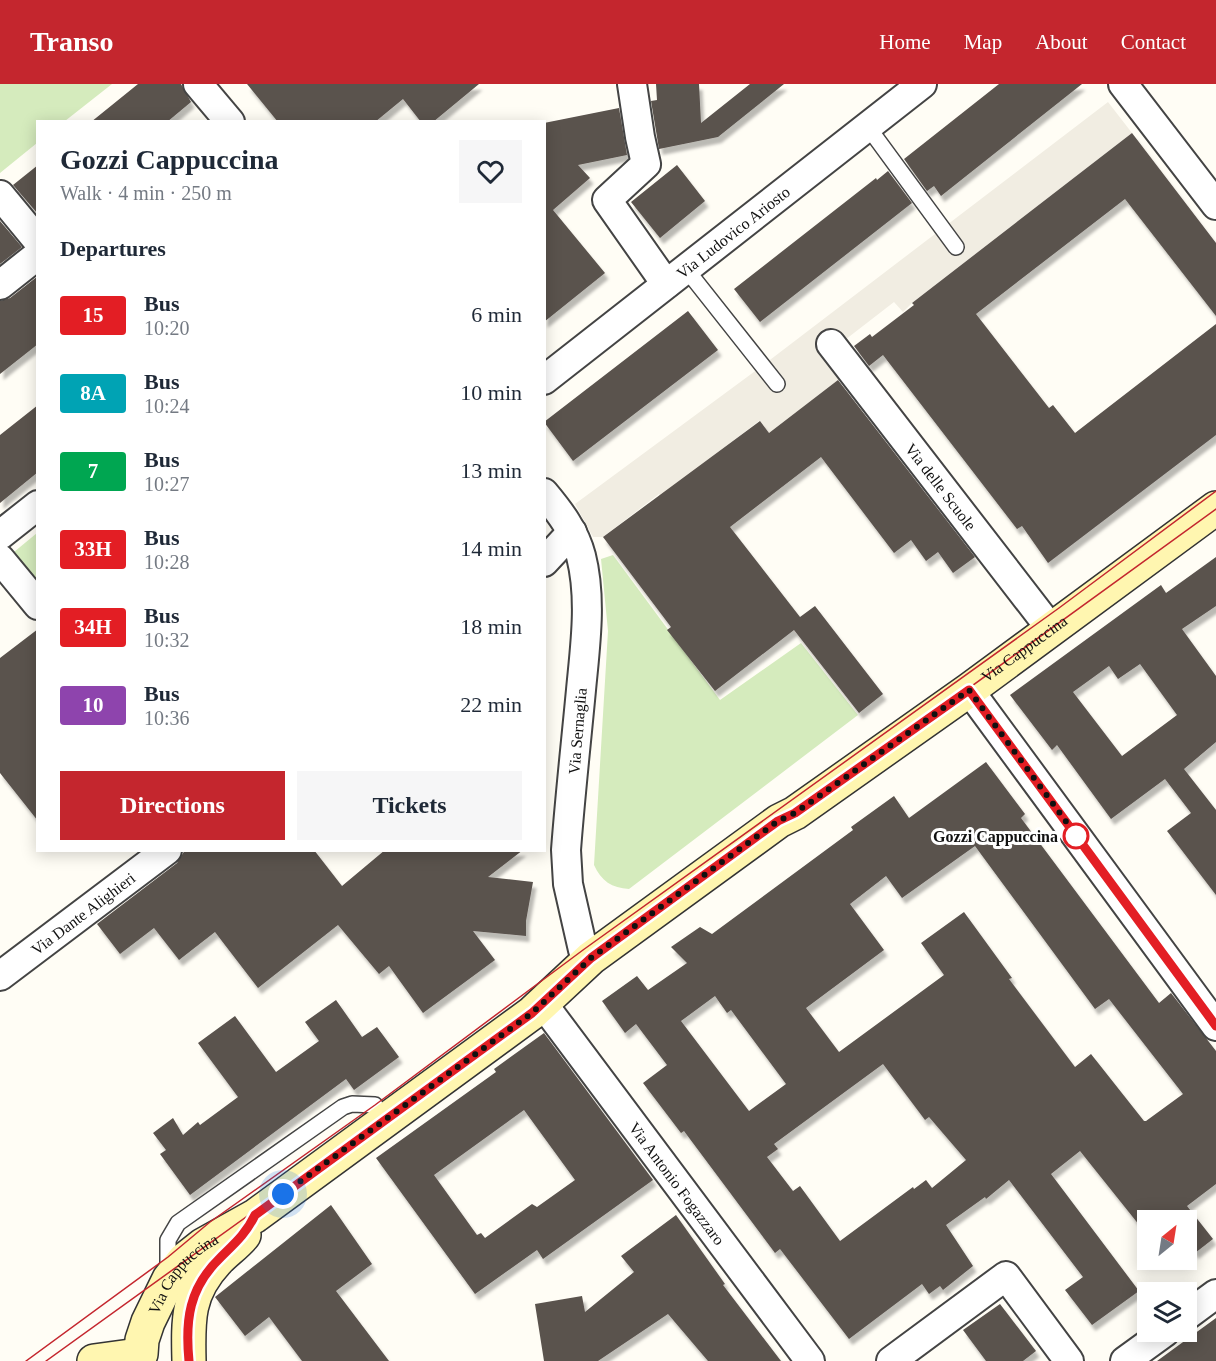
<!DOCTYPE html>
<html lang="en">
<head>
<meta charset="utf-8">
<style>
	body { margin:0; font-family:"Times New Roman",serif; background:#f6f6f7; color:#1f2937; height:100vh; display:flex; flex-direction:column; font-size:22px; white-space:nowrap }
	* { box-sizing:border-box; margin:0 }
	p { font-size:20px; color:#747a83 }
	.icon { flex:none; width:33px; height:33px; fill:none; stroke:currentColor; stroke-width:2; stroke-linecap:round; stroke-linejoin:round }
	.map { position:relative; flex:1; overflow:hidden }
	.side { position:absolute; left:36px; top:36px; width:510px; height:732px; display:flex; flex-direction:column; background:#fff; border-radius:0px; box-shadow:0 3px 15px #0003 }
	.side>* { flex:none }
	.badge { padding:0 12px; border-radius:4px; font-size:21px; line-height:39px }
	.needle { width:39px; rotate:30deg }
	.tools { position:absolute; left:1137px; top:1126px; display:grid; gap:12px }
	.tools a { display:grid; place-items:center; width:60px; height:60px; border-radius:0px; background:#fff; box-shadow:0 3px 15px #0003; font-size:30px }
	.you { position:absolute; width:30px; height:30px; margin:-15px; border:4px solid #fff; border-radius:50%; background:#1a73e8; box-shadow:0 0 0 9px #1a73e833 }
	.map>.badge { position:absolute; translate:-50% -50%; box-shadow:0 0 0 3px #fff }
	h2 { padding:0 24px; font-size:22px; line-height:54px }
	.round { display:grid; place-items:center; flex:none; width:63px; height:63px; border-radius:0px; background:#f6f6f7 }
	.head { display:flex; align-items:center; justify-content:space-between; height:102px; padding:0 24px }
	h1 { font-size:28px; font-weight:800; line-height:45px }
	.button { display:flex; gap:12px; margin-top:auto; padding:12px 24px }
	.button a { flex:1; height:69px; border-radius:0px; background:#c4262e; color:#fff; font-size:24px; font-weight:800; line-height:69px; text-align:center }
	.button a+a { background:#f6f6f7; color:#1f2937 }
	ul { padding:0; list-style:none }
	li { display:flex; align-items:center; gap:18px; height:78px; padding:0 24px }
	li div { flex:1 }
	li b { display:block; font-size:22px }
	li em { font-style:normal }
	li .badge { min-width:66px; font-weight:700; text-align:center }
	header { display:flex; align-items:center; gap:36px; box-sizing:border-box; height:84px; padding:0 30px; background:#c4262e; color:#fff }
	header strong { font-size:28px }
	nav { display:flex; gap:33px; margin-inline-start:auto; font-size:21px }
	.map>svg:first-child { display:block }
</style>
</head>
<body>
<header>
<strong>Transo</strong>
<nav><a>Home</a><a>Map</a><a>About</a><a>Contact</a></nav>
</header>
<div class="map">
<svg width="1216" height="1277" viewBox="0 0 1216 1277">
	<defs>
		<filter id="shadow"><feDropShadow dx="3.5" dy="6" stdDeviation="1.5" flood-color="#0004"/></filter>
	</defs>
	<rect width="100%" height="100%" fill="#fffdf5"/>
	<path fill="#d5ebbd" d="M0,0h112l-47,37 -27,1 -1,21 -37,30z
		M37,449v47l-23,-28z
		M613,471l107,145 81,-57 57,72 -229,174c-17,-1 -28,-8 -35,-24l14,-234 -7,-72z"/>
	<path fill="#f1ede2" d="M1108,18l24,31 -220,170 -9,9 -9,-10 -53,41 3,33 -75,57 -10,-12 -75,57 -16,27 -9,-11 -56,43h-10l-18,-33 187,-138z"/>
	<path fill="#5a524d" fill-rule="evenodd" filter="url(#shadow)" d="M138,0h43l10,18 -24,20h-76z
		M247,0h232l-46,38h-12l-18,-23 -28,23h-97z
		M656,0h43l2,39 49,-39h34l-66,53 -59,12 -8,-48 6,-1z
		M999,0h83l-141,112 -7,-10 -7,5 -23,-32z
		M619,24l8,47 -49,10 12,13 -37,32 52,63 -61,49v-199z
		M1132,49l84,110v73l-91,-117 -149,115 73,94 4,-3 22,28 141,-109v111l-168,128 -26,-37 -5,3 -134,-174 -14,11 -15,-20 16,-12 2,3 42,-32 -2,-2z
		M38,81v49l-25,-29z
		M677,81l28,36 -45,37 -29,-36z
		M888,87l24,32 -152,119 -26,-33 142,-111 1,2z
		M0,137l22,26 -22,17z
		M38,192v68l-38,30v-73l10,-3z
		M688,227l30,39 -145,111 -29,-39z
		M838,296l137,177 -22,16 -15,-21 -12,9 -15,-21 -17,13 -73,-96 -91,70 70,90 15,-11 68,88 -24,19 -65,-83 -79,61 -48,-61 4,-3 -68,-90 157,-116 9,12z
		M38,321v67l-38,31v-68z
		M1216,473v49l-34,23 34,47v66l-32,27 32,41v85l-49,-64 24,-18 -26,-34 -54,40 -54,-74 -5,5 -42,-55 151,-110 5,8zM1140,580l37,51 -55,41 -49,-64 36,-26 9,13z
		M38,545v192l-38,-48v-115z
		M986,678l39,52 -4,4 138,185 12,-10 45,58v133l-29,22 26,33 -18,14 -5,-7 -4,3v-28h-38v15l-68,-85 -29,23 88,117 -47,34 -27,-35 18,-13 -74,-97 -23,19 -1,-2 -39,28 27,41 -30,24 -3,-4 -11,8 -7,-10 -73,55 -69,-90 -5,4 -91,-122 -3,2 -38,-50 24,-18 -31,-41 -11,9 -23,-32 35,-25 11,14 39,-27 -16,-16 29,-20 12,7 141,-104 -2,-3 43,-31 15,22zM975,762l120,163 14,-10 74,95 -37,27h-2l-53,-67 -16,13 -66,-88 3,-1 -48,-66 -43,31 23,32 -105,77 -33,-44 78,-58 -34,-46 36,-28 16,22zM715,912l12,17 4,-3 55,74 -37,27 -68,-90zM883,980l42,56 4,-3 37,43 -34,28 -6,-8 -12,9 -1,-2 -73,54 -40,-55 -7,5 -26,-34 11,-8 -4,-5z
		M185,766h129l28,36 43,-36h138l-35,27 45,5 -7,39v15l-53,-5 22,29 -72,53 -34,-47 -10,8 -41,-49 -80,63 -43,-56 -36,28 -25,-32 -34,26 -23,-30 80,-61z
		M336,916l26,37 15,-10 22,30 -45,33 -8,-11 -156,116 -30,-41 6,-4 -13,-17 20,-15 10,17 15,-13 2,3 38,-28 -40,-54 37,-27 41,56 43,-31 -14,-19z
		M544,949l109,147 -110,79 -6,-9 -62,44 -99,-136 120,-86 -2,-3zM524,1026l51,70 -38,27 -5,-3 -47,34 -4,-5 -4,2 -43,-60z
		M331,1121l41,59 -36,27 53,70h-87l-33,-44 -24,19 -30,-39z
		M676,1131l49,69 -2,1 58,76h-73l-40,-47 -70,47h-54l-9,-57 47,-8 3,16 49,-40 -13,-16z
		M1000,1220l36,47 -13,10h-37l-23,-31z
		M1216,1234v43h-59z"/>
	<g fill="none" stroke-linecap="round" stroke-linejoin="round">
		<defs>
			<path id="lane" d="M868,43l88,120
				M686,185l91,115
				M168,1189v-33l10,-17 165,-116 9,-3 23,1"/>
			<g id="street">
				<path d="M198,0l32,38"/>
				<path d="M632,0l8,53 6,27 -39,36 59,84"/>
				<path d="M1123,0l93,121"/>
				<path d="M0,111l38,46"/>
				<path d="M0,201l38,-30"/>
				<path id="s1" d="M831,260l220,285"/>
				<path id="s2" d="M544,296l378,-296"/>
				<path d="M544,409c16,19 31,39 37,63 11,43 4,91 0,134 -5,53 -11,107 -15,160l2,34 15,66"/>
				<path d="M0,451l38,-30"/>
				<path d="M0,475l38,46"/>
				<path d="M544,478l28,-30"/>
				<path d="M969,606l247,336"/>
				<path id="s3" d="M0,892l167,-126"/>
				<path id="s4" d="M543,920l267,357"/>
				<path d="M1186,1232l30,-22"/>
				<path d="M891,1277l115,-85 63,85"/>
				<path d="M1125,1277l40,-29"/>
			</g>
			<g id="secondary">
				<path id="s5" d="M141,1270l1,-14 6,-18 21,-43 15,-19 19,-15 52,-29 277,-203 59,-55 188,-137 16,-8 174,-123 247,-182"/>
				<path d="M94,1277l44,-6"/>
				<path d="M189,1277c-1,-41 -2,-68 28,-100 8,-9 19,-16 27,-26"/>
			</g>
		</defs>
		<use href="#lane" stroke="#444" stroke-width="18"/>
		<use href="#street" stroke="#444" stroke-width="32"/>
		<use href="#secondary" stroke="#333" stroke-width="36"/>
		<use href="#lane" stroke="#fff" stroke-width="15"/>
		<use href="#street" stroke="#fff" stroke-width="28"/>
		<use href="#secondary" stroke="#fff6b0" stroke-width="33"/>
		<g stroke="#c4262e" stroke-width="1.5">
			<path d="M26,1277l142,-104 42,-35 165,-117 208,-155 476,-342 157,-117"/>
			<path id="s6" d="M46,1277l350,-252 380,-281 440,-319"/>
		</g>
	</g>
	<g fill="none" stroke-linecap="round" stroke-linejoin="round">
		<defs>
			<path id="line" d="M189,1277c-4,-41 0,-73 31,-103 14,-14 26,-24 35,-43l277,-202 59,-55 187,-137 17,-8 174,-123 247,336"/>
		</defs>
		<use href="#line" stroke="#fff" stroke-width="14"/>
		<use href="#line" stroke="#e31e24" stroke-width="9"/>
		<path stroke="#111" stroke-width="6" stroke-dasharray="0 10.8" d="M283,1110l249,-181 59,-55 187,-137 17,-8 174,-123 110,149 -3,-3"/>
	</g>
	<circle fill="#fff" stroke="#e31e24" stroke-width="3" cx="1076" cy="752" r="12"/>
	<g text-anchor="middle" stroke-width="6" stroke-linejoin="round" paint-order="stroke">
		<g font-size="16" fill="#111" stroke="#fff">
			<text dy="6" stroke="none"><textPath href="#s2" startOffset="240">Via Ludovico Ariosto</textPath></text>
			<text dy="6" stroke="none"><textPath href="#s1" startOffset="180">Via delle Scuole</textPath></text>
			<text dy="6" stroke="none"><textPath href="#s6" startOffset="1210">Via Cappuccina</textPath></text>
			<text transform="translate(577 647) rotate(-85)" y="6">Via Sernaglia</text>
			<text dy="6" stroke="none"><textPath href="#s3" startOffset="104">Via Dante Alighieri</textPath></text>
			<text dy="6" stroke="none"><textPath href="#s4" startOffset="224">Via Antonio Fogazzaro</textPath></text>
			<text dy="6" stroke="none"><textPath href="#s5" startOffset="94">Via Cappuccina</textPath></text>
		</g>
		<g font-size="16" font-weight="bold" fill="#111" stroke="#fff" text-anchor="end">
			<text x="1058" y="758">Gozzi Cappuccina</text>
		</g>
	</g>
</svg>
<div class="tools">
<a><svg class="needle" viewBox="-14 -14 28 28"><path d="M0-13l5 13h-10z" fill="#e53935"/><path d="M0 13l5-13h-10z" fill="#747a83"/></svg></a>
<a><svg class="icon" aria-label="layers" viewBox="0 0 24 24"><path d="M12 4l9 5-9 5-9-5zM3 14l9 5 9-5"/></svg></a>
</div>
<div class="you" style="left:283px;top:1110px"></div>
<section class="side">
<div class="head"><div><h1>Gozzi Cappuccina</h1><p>Walk · 4 min · 250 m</p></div><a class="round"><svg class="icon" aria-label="heart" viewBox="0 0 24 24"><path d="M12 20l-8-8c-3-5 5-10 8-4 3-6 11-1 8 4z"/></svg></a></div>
<h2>Departures</h2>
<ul>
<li><span class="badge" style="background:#e31e24;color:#fff">15</span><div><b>Bus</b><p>10:20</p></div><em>6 min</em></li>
<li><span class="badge" style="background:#00a3b4;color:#fff">8A</span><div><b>Bus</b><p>10:24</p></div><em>10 min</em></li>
<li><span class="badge" style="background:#00a651;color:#fff">7</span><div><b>Bus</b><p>10:27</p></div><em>13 min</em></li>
<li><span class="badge" style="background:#e31e24;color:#fff">33H</span><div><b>Bus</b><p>10:28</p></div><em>14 min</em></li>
<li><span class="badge" style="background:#e31e24;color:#fff">34H</span><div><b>Bus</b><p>10:32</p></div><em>18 min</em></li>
<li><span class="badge" style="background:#8e44ad;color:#fff">10</span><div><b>Bus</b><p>10:36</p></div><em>22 min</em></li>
</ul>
<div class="button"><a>Directions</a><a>Tickets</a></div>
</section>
</div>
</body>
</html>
